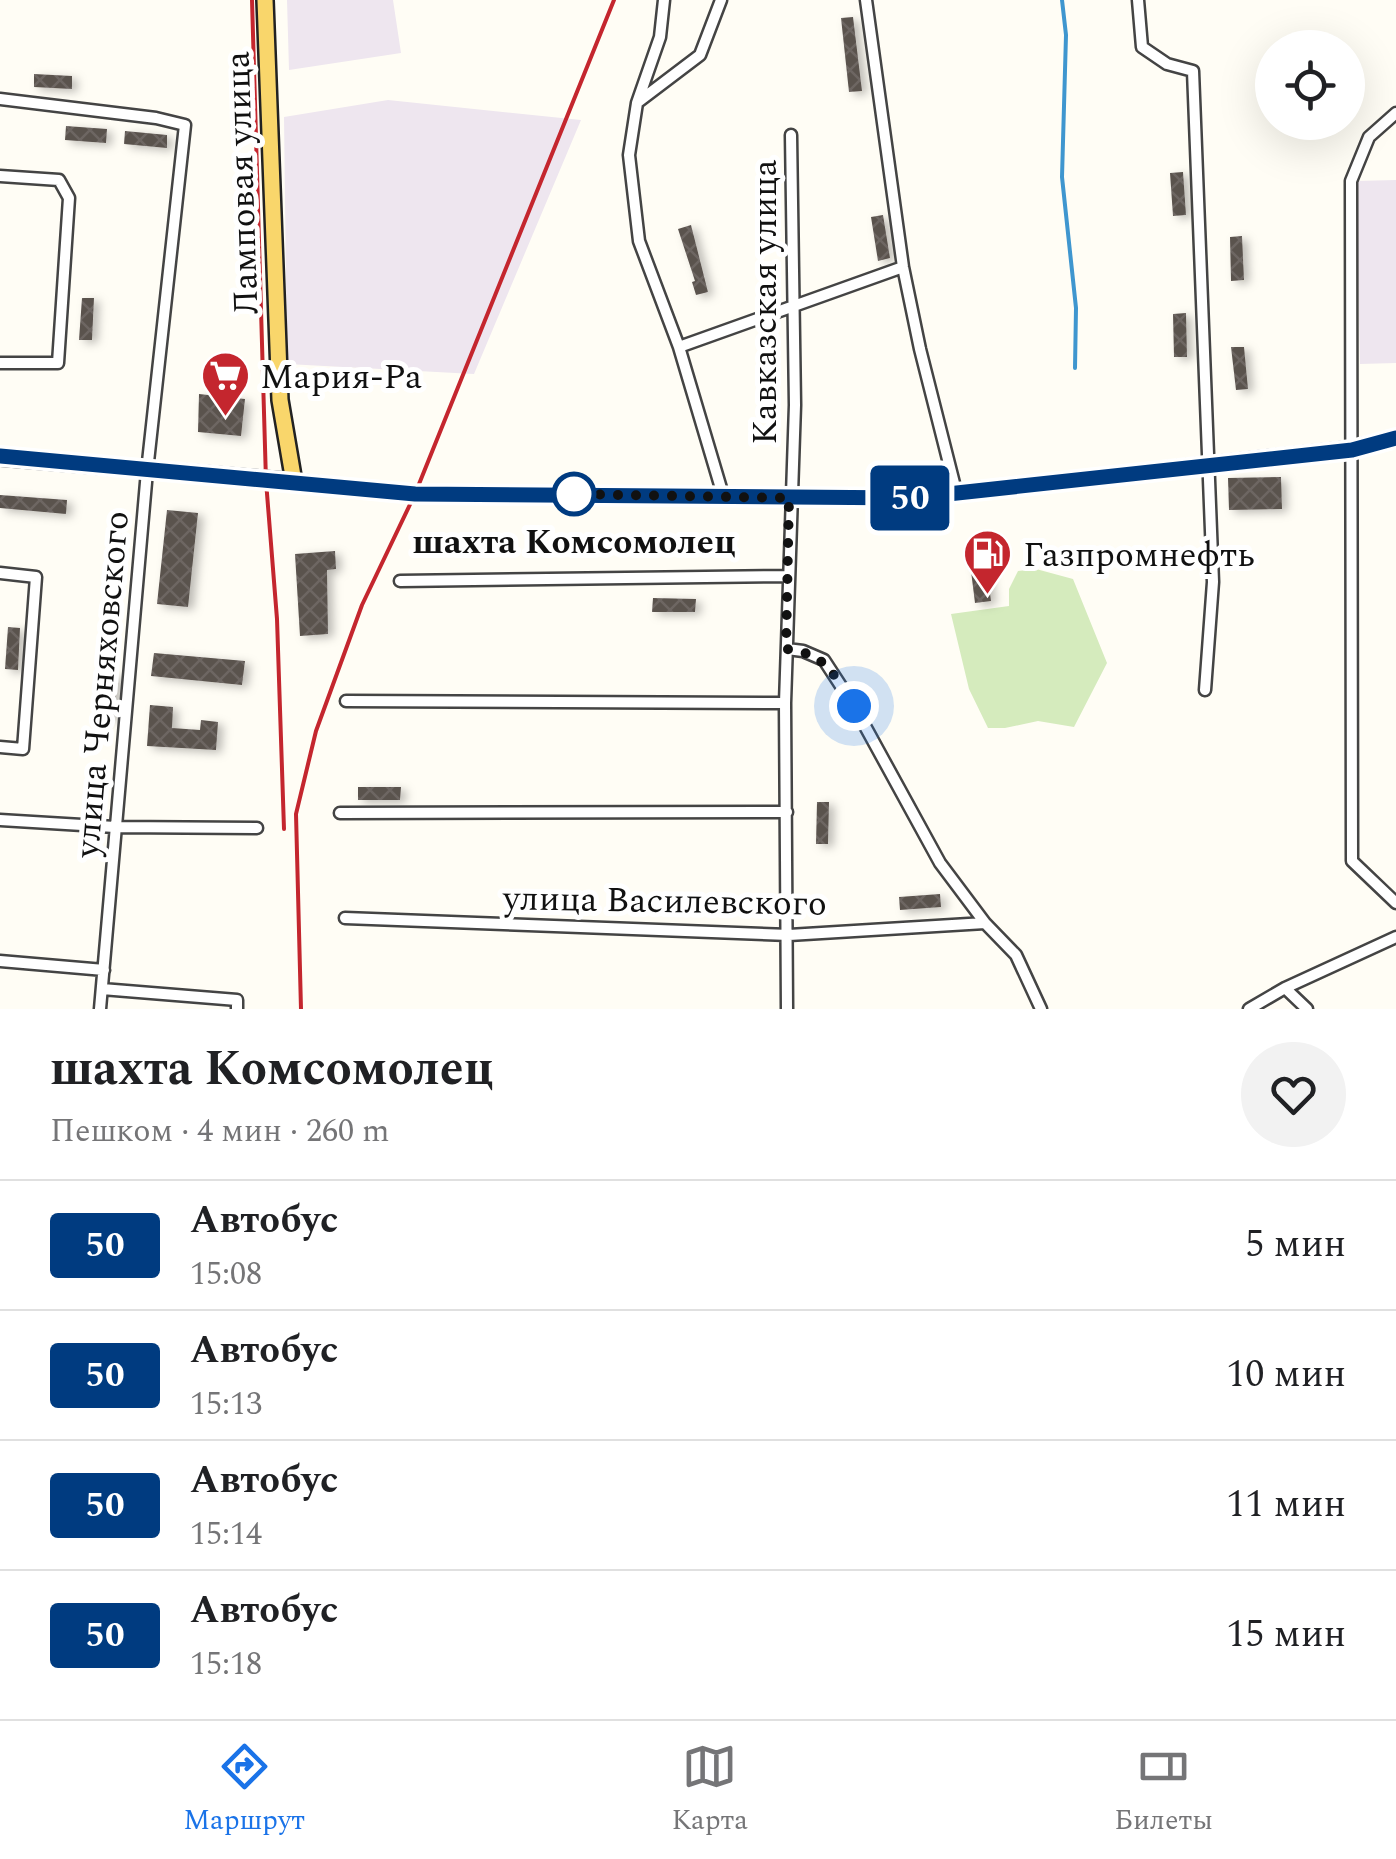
<!DOCTYPE html>
<html lang="ru">
<head>
<meta charset="utf-8">
<style>
	body { margin:0; font-family:Spectral,serif; background:#f2f2f2; color:#202124; height:100vh; display:flex; flex-direction:column; font-size:38px; white-space:nowrap }
	* { box-sizing:border-box; margin:0 }
	p { font-size:32px; color:#757577 }
	.icon { flex:none; width:55px; height:55px; fill:none; stroke:currentColor; stroke-width:2; stroke-linecap:round; stroke-linejoin:round }
	.map { position:relative; height:1009px; overflow:hidden }
	.sheet { display:flex; flex-direction:column; background:#fff; flex:1 }
	.sheet>* { flex:none }
	.badge { padding:0 20px; border-radius:8px; font-size:35px; line-height:65px }
	.controls { position:absolute; left:1255px; top:30px; display:grid; gap:20px }
	.controls a { display:grid; place-items:center; width:110px; height:110px; border-radius:50%; background:#fff; box-shadow:0 10px 40px #0002; font-size:50px }
	.you { position:absolute; width:50px; height:50px; margin:-25px; border:8px solid #fff; border-radius:50%; background:#1a73e8; box-shadow:0 0 0 15px #1a73e833 }
	.map>.badge { position:absolute; translate:-50% -50%; box-shadow:0 0 0 5px #fff }
	.round { display:grid; place-items:center; flex:none; width:105px; height:105px; border-radius:52px; background:#f2f2f2 }
	.headline { display:flex; align-items:center; justify-content:space-between; height:170px; padding:0 50px }
	h1 { font-size:48px; font-weight:700; line-height:75px }
	ul { padding:0; list-style:none }
	li { display:flex; align-items:center; gap:30px; height:130px; padding:0 50px; border-top:2px solid #e0e0e0 }
	li div { flex:1 }
	li b { display:block; font-size:38px }
	li em { font-style:normal }
	li .badge { min-width:110px; font-weight:700; text-align:center }
	.tab-bar { display:flex; justify-content:space-around; align-items:center; height:140px; border-top:2px solid #e0e0e0; background:#fff; font-size:28px; color:#757577 }
	.tab-bar a { display:grid; justify-items:center; gap:5px }
	.tab-bar .selected { color:#1a73e8 }
	.map>svg:first-child { display:block }
</style>
</head>
<body>
<div class="map">
<svg width="1396" height="1009" viewBox="0 0 1396 1009">
	<defs>
		<pattern id="building-cross-hatch" width="8" height="8" patternUnits="userSpaceOnUse" patternTransform="scale(2.5)"><rect width="8" height="8" fill="#5a524d"/><path d="M0 0l8 8M0 8l8-8" fill="none" stroke="#6d6662"/></pattern>
		<filter id="shadow"><feDropShadow dx="5.5" dy="3" stdDeviation="5" flood-color="#0004"/></filter>
	</defs>
	<rect width="100%" height="100%" fill="#fffdf5"/>
	<path fill="#eee6ef" d="M287,0h106l8,53 -112,17z
		M388,100l193,20 -107,254 -187,-10 -3,-247z
		M1396,180v183l-36,1 -4,-183z"/>
	<path fill="#d5ebbd" d="M1036,569l37,10 34,84 -33,64 -36,-6 -33,7h-17l-19,-39 -18,-75 58,-8v-17l9,-18z"/>
	<g fill="none" stroke-linecap="round" stroke-linejoin="round">
		<path stroke="#3f96cf" stroke-width="4" d="M1062,0l4,35 -4,142 14,131 -1,60"/>
	</g>
	<path fill="url(#building-cross-hatch)" filter="url(#shadow)" d="M853,17l9,74 -13,1 -8,-74z
		M34,74l38,2v13l-38,-2z
		M66,126l41,3 -1,14 -41,-3z
		M125,131l42,4v13l-43,-4z
		M1183,172l3,43 -13,1 -3,-43z
		M883,215l7,43 -12,3 -7,-44z
		M691,225l17,67 -12,3 -4,-13 3,-1 -17,-52z
		M1242,236l2,44 -13,1 -1,-44z
		M82,298h12l-2,42h-13z
		M1186,313l1,44h-13l-1,-43z
		M1231,347h13l4,42 -12,1z
		M199,394l46,5 -4,37 -43,-4z
		M1281,477l1,32 -53,1 -1,-32z
		M0,495l67,5 -1,14 -66,-6z
		M167,510l31,3 -10,94 -31,-3z
		M984,545l7,56 -16,2 -7,-56z
		M335,551l1,18 -9,1 1,64 -28,2 -5,-82z
		M653,598l43,1 -1,13h-43z
		M8,627l12,1 -2,42 -13,-1z
		M154,653l91,8 -3,24 -91,-9z
		M106,674l12,1 -5,44 -13,-1z
		M150,705l23,2 -1,21 28,2 1,-10 17,2 -2,28 -69,-4z
		M358,787h43l-1,13h-42z
		M817,802h12l-1,42h-12z
		M940,894l1,13 -41,3 -1,-13z"/>
	<g fill="none" stroke-linecap="round" stroke-linejoin="round">
		<defs>
			<path id="street" d="M664,0l-4,37 -23,66 -8,52 10,86 40,106 44,148
				M866,0l37,267 17,82 37,146
				M1138,0l4,47 25,17 26,7 20,511 -8,108
				M0,99l156,19 29,7 -38,346 -47,538
				M638,102l62,-47 21,-55
				M1396,113l-27,24 -18,44 1,680 44,42
				M0,176l59,4 10,18 -11,165h-58
				M679,347l224,-80
				M0,573l36,4 -13,172 -23,-2
				M400,581l388,-5
				M787,649l16,2 21,9 30,46 86,157 45,60 31,32 25,54
				M346,701l439,2
				M340,813l447,-1
				M0,820l115,7 142,1
				M345,918l444,17 196,-12
				M0,961l104,9
				M1285,988l22,21
				M102,989l135,11v9
				M787,1009l-2,-306 10,-298 -4,-270
				M1249,1009l36,-21 111,-51"/>
			<path id="secondary" d="M294,482l121,12 496,4 441,-49 44,-11"/>
			<path id="primary" d="M0,457l294,25 -14,-82 -15,-400"/>
		</defs>
		<use href="#street" stroke="#444" stroke-width="15"/>
		<use href="#secondary" stroke="#333" stroke-width="19"/>
		<use href="#primary" stroke="#222" stroke-width="20"/>
		<use href="#street" stroke="#fff" stroke-width="10"/>
		<use href="#secondary" stroke="#fff6b0" stroke-width="14"/>
		<use href="#primary" stroke="#f9d66b" stroke-width="15"/>
		<path stroke="#c4262e" stroke-width="4" d="M252,0l14,481 11,138 7,210
			M301,1009l-5,-195 20,-83 46,-126 53,-111 199,-494"/>
	</g>
	<g fill="none" stroke-linecap="round" stroke-linejoin="round">
		<defs>
			<path id="line" d="M0,456l415,38 496,4 441,-48 44,-12"/>
		</defs>
		<use href="#line" stroke="#fff" stroke-width="22"/>
		<use href="#line" stroke="#003b80" stroke-width="15"/>
		<path stroke="#111" stroke-width="10" stroke-dasharray="0 18" d="M574,494h-5l220,4 -3,151c41,5 47,25 68,57"/>
	</g>
	<defs>
		<symbol id="supermarket-pin" viewBox="-11 -11 22 30"><path d="M0 17L-7.5 6A9.5 9.5 0 1 1 7.5 6Z" fill="#c4262e" stroke="#fff"/><path d="M-6-5.5h2.5l.6 2H6L4.5 2H-2.5L-4.4-4H-6ZM-1.5 3.2a1.3 1.3 0 1 0 .1 0ZM3 3.2a1.3 1.3 0 1 0 .1 0Z" fill="#fff"/></symbol>
		<symbol id="fuel-pin" viewBox="-11 -11 22 30"><path d="M0 17L-7.5 6A9.5 9.5 0 1 1 7.5 6Z" fill="#c4262e" stroke="#fff"/><path d="M-5.5-6h7V0h2V4h1.3V-2.5L3-4.5l.8-.8L6-3V5H2.5V1h-1V6h-7ZM-4.2-4.7v3.2H.2V-4.7Z" fill="#fff"/></symbol>
	</defs>
	<g fill-rule="evenodd">
		<use href="#supermarket-pin" x="198" y="348" width="55" height="75"/>
		<use href="#fuel-pin" x="960" y="526" width="55" height="75"/>
	</g>
	<circle fill="#fff" stroke="#003b80" stroke-width="5" cx="574" cy="494" r="20"/>
	<g text-anchor="middle" stroke-width="10" stroke-linejoin="round" paint-order="stroke">
		<g font-size="35" fill="#111" stroke="#fff">
			<text transform="translate(241 183) rotate(-92)" y="12">Ламповая улица</text>
			<text transform="translate(764 302) rotate(-90)" y="12">Кавказская улица</text>
			<text transform="translate(101 684) rotate(-85)" y="12">улица Черняховского</text>
			<text transform="translate(665 900) rotate(1)" y="12">улица Василевского</text>
		</g>
		<g font-size="35" fill="#111" stroke="#fff" text-anchor="start">
			<text x="260" y="388">Мария-Ра</text>
			<text x="1023" y="566">Газпромнефть</text>
		</g>
		<g font-size="35" font-weight="bold" fill="#111" stroke="#fff">
			<text x="574" y="553">шахта Комсомолец</text>
		</g>
	</g>
</svg>
<div class="controls">
<a><svg class="icon" aria-label="locate" viewBox="0 0 24 24"><circle cx="12" cy="12" r="6"/><path d="M12 2v4M12 18v4M2 12h4M18 12h4"/></svg></a>
</div>
<div class="you" style="left:854px;top:706px"></div>
<b class="badge" style="left:910px;top:498px;background:#003b80;color:#fff">50</b>
</div>
<section class="sheet">
<div class="headline"><div><h1>шахта Комсомолец</h1><p>Пешком · 4 мин · 260 m</p></div><a class="round"><svg class="icon" aria-label="heart" viewBox="0 0 24 24"><path d="M12 20l-8-8c-3-5 5-10 8-4 3-6 11-1 8 4z"/></svg></a></div>
<ul>
<li><span class="badge" style="background:#003b80;color:#fff">50</span><div><b>Автобус</b><p>15:08</p></div><em>5 мин</em></li>
<li><span class="badge" style="background:#003b80;color:#fff">50</span><div><b>Автобус</b><p>15:13</p></div><em>10 мин</em></li>
<li><span class="badge" style="background:#003b80;color:#fff">50</span><div><b>Автобус</b><p>15:14</p></div><em>11 мин</em></li>
<li><span class="badge" style="background:#003b80;color:#fff">50</span><div><b>Автобус</b><p>15:18</p></div><em>15 мин</em></li>
</ul>
</section>
<nav class="tab-bar">
<a class="selected"><svg class="icon" aria-label="directions" viewBox="0 0 24 24"><path d="M12 3l9 9-9 9-9-9zM9 14v-3h6M13 9l2 2-2 2"/></svg>Маршрут</a>
<a><svg class="icon" aria-label="map" viewBox="0 0 24 24"><path d="M3 6l6-2 6 2 6-2v14l-6 2-6-2-6 2zM9 4v14M15 6v14"/></svg>Карта</a>
<a><svg class="icon" aria-label="tickets" viewBox="0 0 24 24"><path d="M3 7h18v10H3zM15 7v10"/></svg>Билеты</a>
</nav>
</body>
</html>
